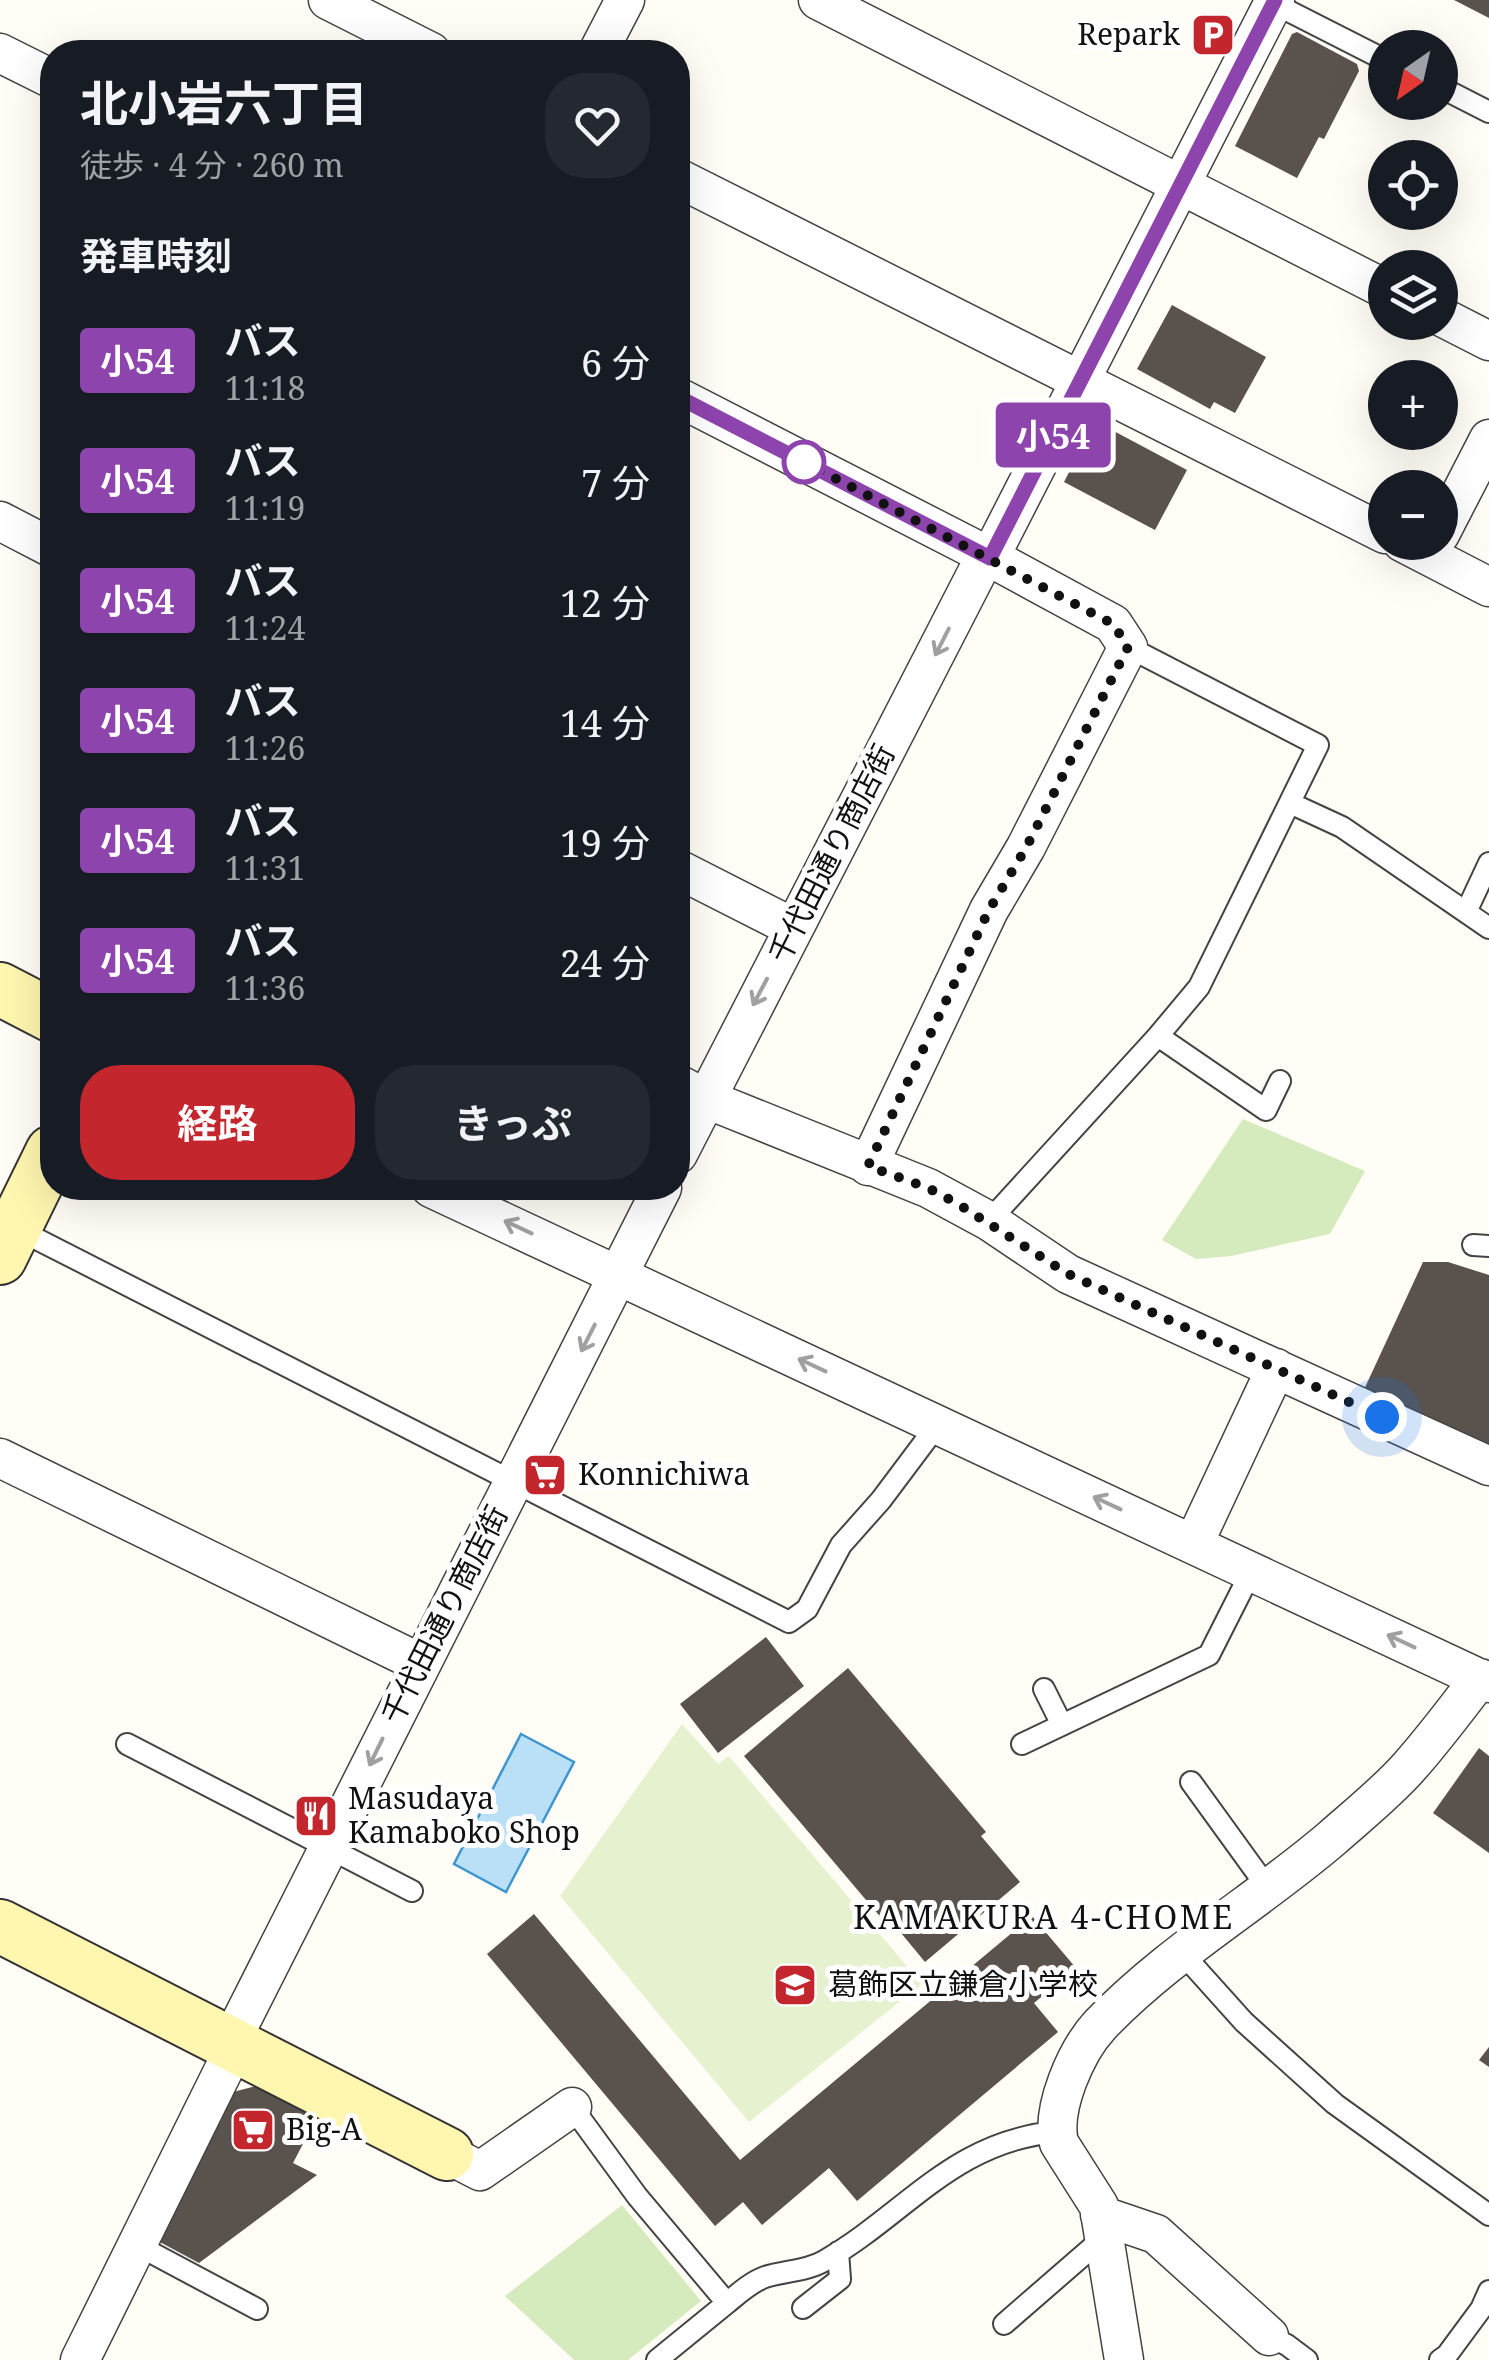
<!DOCTYPE html>
<html lang="ja">
<head>
<meta charset="utf-8">
<style>
	body { margin:0; font-family:"Noto Serif","Noto Sans JP",serif; background:#242831; color:#f1f3f6; height:100vh; display:flex; flex-direction:column; font-size:38px; white-space:nowrap }
	* { box-sizing:border-box; margin:0 }
	p { font-size:32px; color:#9ea1a6 }
	.icon { flex:none; width:55px; height:55px; fill:none; stroke:currentColor; stroke-width:2; stroke-linecap:round; stroke-linejoin:round }
	.map { position:relative; flex:1; overflow:hidden }
	.panel { position:absolute; left:40px; top:40px; width:650px; height:1160px; display:flex; flex-direction:column; background:#171b24; border-radius:40px; box-shadow:0 10px 40px #0002 }
	.panel>* { flex:none }
	.badge { padding:0 20px; border-radius:8px; font-size:35px; line-height:65px }
	.needle { width:65px; rotate:214deg }
	.tools { position:absolute; left:1368px; top:30px; display:grid; gap:20px }
	.tools a { display:grid; place-items:center; width:90px; height:90px; border-radius:50%; background:#171b24; box-shadow:0 10px 40px #0002; font-size:50px }
	.you { position:absolute; width:50px; height:50px; margin:-25px; border:8px solid #fff; border-radius:50%; background:#1a73e8; box-shadow:0 0 0 15px #1a73e833 }
	.map>.badge { position:absolute; translate:-50% -50%; box-shadow:0 0 0 5px #fff }
	h2 { padding:0 40px; font-size:38px; line-height:90px }
	.round { display:grid; place-items:center; flex:none; width:105px; height:105px; border-radius:40px; background:#242831 }
	.headline { display:flex; align-items:center; justify-content:space-between; height:170px; padding:0 40px }
	h1 { font-size:48px; font-weight:700; line-height:75px }
	.cta { display:flex; gap:20px; margin-top:auto; padding:20px 40px }
	.cta a { flex:1; height:115px; border-radius:40px; background:#c4262e; color:#fff; font-size:40px; font-weight:700; line-height:115px; text-align:center }
	.cta a+a { background:#242831; color:#f1f3f6 }
	ul { padding:0; list-style:none }
	li { display:flex; align-items:center; gap:30px; height:120px; padding:0 40px }
	li div { flex:1 }
	li b { display:block; font-size:38px }
	li em { font-style:normal }
	li .badge { min-width:110px; font-weight:700; text-align:center }
	.map>svg:first-child { display:block }
</style>
</head>
<body>
<div class="map">
<svg width="1489" height="2360" viewBox="0 0 1489 2360">
	<rect width="100%" height="100%" fill="#fffdf5"/>
	<path fill="#d5ebbd" d="M1243,1119l122,52 -35,63 -99,22 -35,3 -34,-19z
		M622,2205l79,96 -73,59h-54l-69,-64z"/>
	<path fill="#e6f2cf" d="M682,1724l36,40 11,-8 193,228 -173,138 -189,-226z"/>
	<path fill="#b9e0f7" stroke="#3f96cf" stroke-width="2.5" d="M521,1734l53,28 -68,130 -52,-28z"/>
	<path fill="#5a524d" d="M1454,0h35v18z
		M1297,32l60,32 2,7 -35,68 -5,-2 -22,41 -62,-32 57,-112z
		M1172,305l94,52 -31,56 -21,-11 -4,7 -73,-40z
		M1095,421l92,49 -32,60 -91,-48z
		M1423,1262h25l41,13v176l-127,-57z
		M766,1637l38,49 -86,67 -38,-49z
		M848,1668l138,164 -5,4 39,46 -95,80 -38,-46 -4,4 -139,-164z
		M1479,1748l10,8v97l-56,-40z
		M534,1914l206,246 292,-244 44,52 -42,35 24,29 -201,169 -28,-33 -67,57 -19,-23 -28,24 -228,-272z
		M1489,2047v20l-10,-7z
		M256,2086l61,31 -24,46 24,12 -118,88 -43,-23 77,-148z"/>
	<g fill="none" stroke-linecap="round" stroke-linejoin="round">
		<defs>
			<path id="lane" d="M1267,0l118,60
				M1440,87l49,25
				M1290,803l52,24 147,101
				M1466,912l23,-49
				M1158,1036l108,74 14,-29
				M989,1221l169,-185 41,-49 119,-242 -190,-98
				M17,1229l772,393 18,-13 34,-64 40,-45 57,-76
				M1473,1245l16,1
				M1044,1689l18,36
				M127,1744l285,147
				M1022,1744l187,-89 43,-85
				M1191,1782l76,105
				M1182,1953l62,69 91,82 154,111
				M572,2107l65,89 90,107c11,-9 24,-21 38,-26 19,-6 42,-6 59,-16 81,-46 129,-120 232,-129
				M137,2245l120,64
				M803,2308l37,-29 -2,-27
				M1004,2324l99,-86
				M1269,2336l18,9 20,15
				M657,2360l70,-57
				M1440,2360l7,-5 34,-46 8,-18"/>
			<path id="street" d="M328,0l103,52
				M818,0l567,289
				M598,52l27,-52
				M0,53l52,26
				M678,178l707,356
				M1440,316l49,25
				M678,397l308,158 127,69 15,23 -102,200 -37,63 -121,256
				M0,521l52,27
				M1440,534l49,-95
				M1402,542l87,45
				M990,557l285,-557
				M678,869l116,59
				M678,1084l26,14 224,90 61,33 79,53 421,192
				M678,1154l308,-599
				M431,1188l1058,495
				M0,1458l420,205
				M1194,1543l82,-175
				M230,2043l432,-855
				M447,2154l33,17 92,-64
				M1100,2215l56,19 113,102
				M80,2360l156,-315
				M1124,2360l-25,-154 -40,-63c-8,-35 17,-92 41,-118 69,-72 156,-122 231,-186 26,-23 55,-46 78,-72 25,-28 48,-59 71,-89"/>
			<path id="secondary" d="M0,989l52,27
				M0,1258l52,-106
				M0,1926l447,228"/>
		</defs>
		<use href="#lane" stroke="#444" stroke-width="24"/>
		<use href="#street" stroke="#444" stroke-width="41"/>
		<use href="#secondary" stroke="#333" stroke-width="56"/>
		<use href="#lane" stroke="#fff" stroke-width="20"/>
		<use href="#street" stroke="#fff" stroke-width="38"/>
		<use href="#secondary" stroke="#fff6b0" stroke-width="52"/>
	</g>
	<defs><path id="oneway-shaft" d="M-6 0H5M1.5-3L5.5 0L1.5 3" fill="none" stroke-width="1.6" stroke-linecap="round" stroke-linejoin="round" transform="scale(2.5)"/></defs>
	<g stroke="#a0a0a0">
		<use href="#oneway-shaft" transform="translate(942 642) rotate(117)"/>
		<use href="#oneway-shaft" transform="translate(760 992) rotate(118)"/>
		<use href="#oneway-shaft" transform="translate(518 1227) rotate(-155)"/>
		<use href="#oneway-shaft" transform="translate(588 1338) rotate(117)"/>
		<use href="#oneway-shaft" transform="translate(812 1365) rotate(-155)"/>
		<use href="#oneway-shaft" transform="translate(1107 1503) rotate(-155)"/>
		<use href="#oneway-shaft" transform="translate(1401 1641) rotate(-155)"/>
		<use href="#oneway-shaft" transform="translate(376 1752) rotate(116)"/>
	</g>
	<g fill="none" stroke-linecap="round" stroke-linejoin="round">
		<defs>
			<path id="line" d="M678,397l312,161 285,-558"/>
		</defs>
		<use href="#line" stroke="#fff" stroke-width="22"/>
		<use href="#line" stroke="#8e44ad" stroke-width="15"/>
		<path stroke="#111" stroke-width="10" stroke-dasharray="0 18" d="M804,462l309,162 15,23 -102,201 -37,62 -121,256 60,22 30,16 110,70 314,143"/>
	</g>
	<defs>
		<symbol id="parking-square" viewBox="-11 -11 22 22"><rect x="-9" y="-9" width="18" height="18" rx="4" fill="#c4262e" stroke="#fff"/><path d="M-3.5-5.5H1a3.5 3.5 0 0 1 0 7H-1V5.5H-3.5ZM-1-3.4V-.6H.8a1.4 1.4 0 0 0 0-2.8Z" fill="#fff"/></symbol>
		<symbol id="supermarket-square" viewBox="-11 -11 22 22"><rect x="-9" y="-9" width="18" height="18" rx="4" fill="#c4262e" stroke="#fff"/><path d="M-6-5.5h2.5l.6 2H6L4.5 2H-2.5L-4.4-4H-6ZM-1.5 3.2a1.3 1.3 0 1 0 .1 0ZM3 3.2a1.3 1.3 0 1 0 .1 0Z" fill="#fff"/></symbol>
		<symbol id="restaurant-square" viewBox="-11 -11 22 22"><rect x="-9" y="-9" width="18" height="18" rx="4" fill="#c4262e" stroke="#fff"/><path d="M-5-6h1v4h1v-4h1v4h1v-4h1v5L-1.5 .5V6h-2V.5L-5-1ZM5-6V6H3V1.5H1.5Q1.5-4 5-6Z" fill="#fff"/></symbol>
		<symbol id="school-square" viewBox="-11 -11 22 22"><rect x="-9" y="-9" width="18" height="18" rx="4" fill="#c4262e" stroke="#fff"/><path d="M0-5L7-2L0 1L-7-2ZM-4 1L0 2.5L4 1V4Q0 6-4 4Z" fill="#fff"/></symbol>
	</defs>
	<g fill-rule="evenodd">
		<use href="#parking-square" x="1188" y="10" width="50" height="50"/>
		<use href="#supermarket-square" x="520" y="1450" width="50" height="50"/>
		<use href="#restaurant-square" x="291" y="1791" width="50" height="50"/>
		<use href="#school-square" x="770" y="1960" width="50" height="50"/>
		<use href="#supermarket-square" x="228" y="2105" width="50" height="50"/>
	</g>
	<circle fill="#fff" stroke="#8e44ad" stroke-width="5" cx="804" cy="462" r="20"/>
	<g text-anchor="middle" stroke-width="10" stroke-linejoin="round" paint-order="stroke">
		<g font-size="30" fill="#111" stroke="#fff" text-anchor="start">
			<text x="1180" y="45" text-anchor="end">Repark</text>
			<text x="578" y="1485">Konnichiwa</text>
			<text x="348" y="1809">Masudaya<tspan x="348" dy="34">Kamaboko Shop</tspan></text>
			<text x="828" y="1995">葛飾区立鎌倉小学校</text>
			<text x="286" y="2140">Big-A</text>
		</g>
		<g font-size="30" fill="#111" stroke="#fff">
			<text transform="translate(832 854) rotate(-63)" y="10">千代田通り商店街</text>
			<text transform="translate(445 1615) rotate(-63)" y="10">千代田通り商店街</text>
		</g>
		<g font-size="32" letter-spacing="2.5" fill="#111" stroke="#fff">
			<text x="1044" y="1929">KAMAKURA 4-CHOME</text>
		</g>
	</g>
</svg>
<div class="tools">
<a><svg class="needle" viewBox="-14 -14 28 28"><path d="M0-13l5 13h-10z" fill="#e53935"/><path d="M0 13l5-13h-10z" fill="#9ea1a6"/></svg></a>
<a><svg class="icon" aria-label="locate" viewBox="0 0 24 24"><circle cx="12" cy="12" r="6"/><path d="M12 2v4M12 18v4M2 12h4M18 12h4"/></svg></a>
<a><svg class="icon" aria-label="layers" viewBox="0 0 24 24"><path d="M12 4l9 5-9 5-9-5zM3 14l9 5 9-5"/></svg></a>
<a>+</a>
<a>−</a>
</div>
<div class="you" style="left:1382px;top:1417px"></div>
<b class="badge" style="left:1053px;top:435px;background:#8e44ad;color:#fff">小54</b>
<section class="panel">
<div class="headline"><div><h1>北小岩六丁目</h1><p>徒歩 · 4 分 · 260 m</p></div><a class="round"><svg class="icon" aria-label="heart" viewBox="0 0 24 24"><path d="M12 20l-8-8c-3-5 5-10 8-4 3-6 11-1 8 4z"/></svg></a></div>
<h2>発車時刻</h2>
<ul>
<li><span class="badge" style="background:#8e44ad;color:#fff">小54</span><div><b>バス</b><p>11:18</p></div><em>6 分</em></li>
<li><span class="badge" style="background:#8e44ad;color:#fff">小54</span><div><b>バス</b><p>11:19</p></div><em>7 分</em></li>
<li><span class="badge" style="background:#8e44ad;color:#fff">小54</span><div><b>バス</b><p>11:24</p></div><em>12 分</em></li>
<li><span class="badge" style="background:#8e44ad;color:#fff">小54</span><div><b>バス</b><p>11:26</p></div><em>14 分</em></li>
<li><span class="badge" style="background:#8e44ad;color:#fff">小54</span><div><b>バス</b><p>11:31</p></div><em>19 分</em></li>
<li><span class="badge" style="background:#8e44ad;color:#fff">小54</span><div><b>バス</b><p>11:36</p></div><em>24 分</em></li>
</ul>
<div class="cta"><a>経路</a><a>きっぷ</a></div>
</section>
</div>
</body>
</html>
